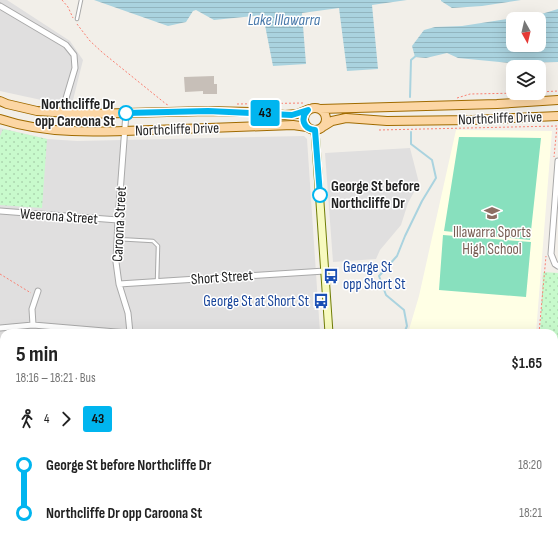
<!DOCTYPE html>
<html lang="en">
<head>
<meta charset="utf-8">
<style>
	body { margin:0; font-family:"Sofia Sans Condensed",sans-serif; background:#f2f2f2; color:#222; height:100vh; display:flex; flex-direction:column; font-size:15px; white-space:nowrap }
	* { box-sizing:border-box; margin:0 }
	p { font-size:13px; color:#767676 }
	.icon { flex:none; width:22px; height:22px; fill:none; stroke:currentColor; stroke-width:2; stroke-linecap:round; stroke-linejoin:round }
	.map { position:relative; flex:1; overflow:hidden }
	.sheet { position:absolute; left:0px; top:329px; width:558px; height:216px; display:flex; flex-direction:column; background:#fff; border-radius:12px 12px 0 0; box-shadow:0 4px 16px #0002 }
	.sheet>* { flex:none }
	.badge { padding:0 8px; border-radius:3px; font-size:14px; line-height:26px }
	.needle { width:26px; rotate:172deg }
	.controls { position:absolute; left:506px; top:12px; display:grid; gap:8px }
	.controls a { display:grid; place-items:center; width:40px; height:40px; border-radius:8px; background:#fff; box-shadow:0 4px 16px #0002; font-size:20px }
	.map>.badge { position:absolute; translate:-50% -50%; box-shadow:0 0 0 2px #fff }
	.legs { display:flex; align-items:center; gap:6px; height:44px; padding:0 16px; font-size:13px }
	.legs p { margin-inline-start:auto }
	.headline { display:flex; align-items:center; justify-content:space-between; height:68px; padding:0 16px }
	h1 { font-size:22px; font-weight:700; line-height:30px }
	ul { padding:0 16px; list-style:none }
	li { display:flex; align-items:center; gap:14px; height:48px; font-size:15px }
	li i { display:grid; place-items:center; width:6px; height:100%; margin:0 5px; background:currentColor }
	li i::after { content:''; width:10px; height:10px; margin:-5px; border:3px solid; border-radius:50%; background:#fff }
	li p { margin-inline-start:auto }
	li:first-child i { background:linear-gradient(#0000 50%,currentColor 0) }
	li:last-child i { background:linear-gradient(currentColor 50%,#0000 0) }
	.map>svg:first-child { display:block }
</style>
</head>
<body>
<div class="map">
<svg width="558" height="545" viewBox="0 0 558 545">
	<defs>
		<pattern id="park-dots" width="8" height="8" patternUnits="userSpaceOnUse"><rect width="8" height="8" fill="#c8facc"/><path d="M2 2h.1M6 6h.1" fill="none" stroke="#acd6af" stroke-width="1.8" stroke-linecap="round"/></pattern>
		<pattern id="water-rules" width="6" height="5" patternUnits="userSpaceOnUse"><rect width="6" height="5" fill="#aad3df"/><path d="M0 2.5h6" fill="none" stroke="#92b5bf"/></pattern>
	</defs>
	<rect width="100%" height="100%" fill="#f2efe9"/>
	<path fill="#e0dfdf" d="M0,0h7l63,41 13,19 -10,40 -18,3 -55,-12z
		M0,128l47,11 30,2 227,-5 3,3 13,194h-316v111h-4z
		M410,148l9,35 -11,20 -7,22 -21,25 -4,9 -43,3 -8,-109z
		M554,411h4v134h-125l2,-4h119z
		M0,464h4v77h314v4h-318z"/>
	<path fill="#ffffe5" d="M456,130l96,1 -16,202h-128l11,-37z"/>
	<path fill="url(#park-dots)" d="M3,129l44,10 -5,69 -42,-3v-69z
		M543,272l15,1v127h-4v-67h-14z"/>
	<path fill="#88e0be" d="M459,137l82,1 -11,102 -86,-9z
		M443,235l88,7 -5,55 -87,-7z"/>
	<path fill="url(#water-rules)" d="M94,0h313l-35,5 6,64 -31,2 -8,-63 -37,5 4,51 -33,2 -10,-51 -49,5 -18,-10 -3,1 -7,11 -18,4z
		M441,0h80l-39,6 -30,2 -11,-7z
		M558,9v53l-47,1 -53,-5 -11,-5 -21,5 -11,-1 -3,-11 12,-16 11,-3 27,-1 45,-7h6v26h26v-26h-14z"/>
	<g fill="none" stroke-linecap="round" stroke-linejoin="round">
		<path stroke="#aad3df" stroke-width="2" d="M410,97l1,-37 6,-5
			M404,333l3,-7 -3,-16 -18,-15 -7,-19 18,-20 8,-20 17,-35 14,-23 -4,-18 -21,-16v-12"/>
	</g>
	<path fill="#c7bfb8" d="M214,76v8h3v10h-14v-3l-18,1 -1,-15z"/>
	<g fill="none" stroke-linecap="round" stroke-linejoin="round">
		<defs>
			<path id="service" d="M77,19l4,-19
				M117,239l36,2 5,5 -1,36
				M417,545l1,-4"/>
			<path id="minor" d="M0,6l66,39 8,10 1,13 -11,37 -3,25
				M126,113l-8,107 -2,42 3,22 9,29 2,20
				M558,161l-7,93 4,10 3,2
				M0,211l118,9
				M119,284l206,-13
				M33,325l-1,-16 6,-18
				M0,328l33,-3 95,8
				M554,405h4
				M554,502l4,-2
				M133,541l10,4
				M246,545l1,-4
				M477,545l5,-4"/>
			<path id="tertiary" d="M376,541l15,4"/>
			<path id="secondary" d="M315,130l14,203
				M0,452l4,1
				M330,541h6"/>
			<path id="primary" d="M0,101l7,3 30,7 49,3 122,-3 43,1 34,3 12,-1 12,-5
				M304 119a11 11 0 1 1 22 0a11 11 0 1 1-22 0Z
				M320,109l177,-5 61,-4
				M0,119c48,16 102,13 152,11 47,-2 94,-3 141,-5l14,2
				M324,126l8,-5 14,-3 41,3 86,-1 85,-4"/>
		</defs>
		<use href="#service" stroke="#a9a9a9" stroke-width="4.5"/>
		<use href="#minor" stroke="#a9a9a9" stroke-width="7"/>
		<use href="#tertiary" stroke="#a9a9a9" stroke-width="8"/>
		<use href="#secondary" stroke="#707d05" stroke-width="9"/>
		<use href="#primary" stroke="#a06b00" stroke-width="10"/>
		<path stroke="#fa8072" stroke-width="1" stroke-dasharray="2 2" stroke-linecap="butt" d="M62,0l6,7 5,11
			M77,24l13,17 13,12 63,51 2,1
			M539,92l19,-1
			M457,98l13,-4 52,-1
			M237,104l67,-1
			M379,130l178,-4 -3,31
			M0,274l31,19
			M539,333l7,-77
			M400,541l11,4
			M468,545l4,-3"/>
		<use href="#service" stroke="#fff" stroke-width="2.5"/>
		<use href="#minor" stroke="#fff" stroke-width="5"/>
		<use href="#tertiary" stroke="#fff" stroke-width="6"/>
		<use href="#secondary" stroke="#f7fabf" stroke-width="7"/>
		<use href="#primary" stroke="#fcd6a4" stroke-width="8"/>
	</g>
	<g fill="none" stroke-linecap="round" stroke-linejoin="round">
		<defs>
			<path id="line-1" d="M126,113l82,-2 84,4 16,-5c-8,8 -5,19 7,20l5,65"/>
		</defs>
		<use href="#line-1" stroke="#fff" stroke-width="9"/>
		<use href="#line-1" stroke="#00b5ef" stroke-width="6"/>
	</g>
	<defs>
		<symbol id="school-bare" viewBox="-9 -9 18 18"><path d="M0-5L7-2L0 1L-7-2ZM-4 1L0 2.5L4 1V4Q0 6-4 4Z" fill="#8d6e63" stroke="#fff" stroke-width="2.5" paint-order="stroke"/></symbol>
		<symbol id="bus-bare" viewBox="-9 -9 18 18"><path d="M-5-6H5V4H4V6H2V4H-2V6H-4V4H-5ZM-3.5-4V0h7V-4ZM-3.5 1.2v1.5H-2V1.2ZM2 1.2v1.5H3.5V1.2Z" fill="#1a4fb4" stroke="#fff" stroke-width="2.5" paint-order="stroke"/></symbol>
	</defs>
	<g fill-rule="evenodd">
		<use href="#school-bare" x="481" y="202" width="22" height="22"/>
		<use href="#bus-bare" x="320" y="265" width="22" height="22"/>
		<use href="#bus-bare" x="310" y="290" width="22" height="22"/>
	</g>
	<g fill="#fff" stroke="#00b5ef" stroke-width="2">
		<circle cx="126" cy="113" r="7"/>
		<circle cx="320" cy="195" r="7"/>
	</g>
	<g text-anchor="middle" stroke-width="3" stroke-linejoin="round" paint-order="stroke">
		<g font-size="15" font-weight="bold" fill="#222" stroke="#fff" text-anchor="end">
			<text x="115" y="109">Northcliffe Dr<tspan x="115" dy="17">opp Caroona St</tspan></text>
			<text x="331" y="191" text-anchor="start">George St before<tspan x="331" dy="17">Northcliffe Dr</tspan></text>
		</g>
		<g font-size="15" fill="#222" stroke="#fff">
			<text transform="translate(500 118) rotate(-2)" y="5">Northcliffe Drive</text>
			<text transform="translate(177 129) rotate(-2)" y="5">Northcliffe Drive</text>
			<text transform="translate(59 216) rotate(4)" y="5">Weerona Street</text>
			<text transform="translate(119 224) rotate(-87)" y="5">Caroona Street</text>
			<text transform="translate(222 277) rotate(-4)" y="5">Short Street</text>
		</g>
		<g font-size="15" fill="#785e54" stroke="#fff">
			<text x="492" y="237">Illawarra Sports<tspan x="492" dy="17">High School</tspan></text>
		</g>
		<g font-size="15" fill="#164399" stroke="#fff" text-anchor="start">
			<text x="343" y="272">George St<tspan x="343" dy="17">opp Short St</tspan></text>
			<text x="309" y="306" text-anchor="end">George St at Short St</text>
		</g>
		<g font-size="16" font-style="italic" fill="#4a7aab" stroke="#fff">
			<text x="284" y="25">Lake Illawarra</text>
		</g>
	</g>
</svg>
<div class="controls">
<a><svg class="needle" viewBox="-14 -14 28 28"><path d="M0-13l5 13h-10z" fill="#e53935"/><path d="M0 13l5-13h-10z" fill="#767676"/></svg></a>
<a><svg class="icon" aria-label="layers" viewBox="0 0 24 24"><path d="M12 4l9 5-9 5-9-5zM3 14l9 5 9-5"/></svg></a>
</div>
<b class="badge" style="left:265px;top:113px;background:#00b5ef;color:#111">43</b>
<section class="sheet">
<div class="headline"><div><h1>5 min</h1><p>18:16 – 18:21 · Bus</p></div><b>$1.65</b></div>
<div class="legs"><svg class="icon" aria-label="walk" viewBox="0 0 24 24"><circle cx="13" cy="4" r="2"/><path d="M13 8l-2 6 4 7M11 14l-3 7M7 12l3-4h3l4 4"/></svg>4<svg class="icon" aria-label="forward" viewBox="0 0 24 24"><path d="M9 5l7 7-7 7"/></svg><b class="badge" style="background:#00b5ef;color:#111">43</b></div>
<ul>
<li><i style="color:#00b5ef"></i><b>George St before Northcliffe Dr</b><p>18:20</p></li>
<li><i style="color:#00b5ef"></i><b>Northcliffe Dr opp Caroona St</b><p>18:21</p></li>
</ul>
</section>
</div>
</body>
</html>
